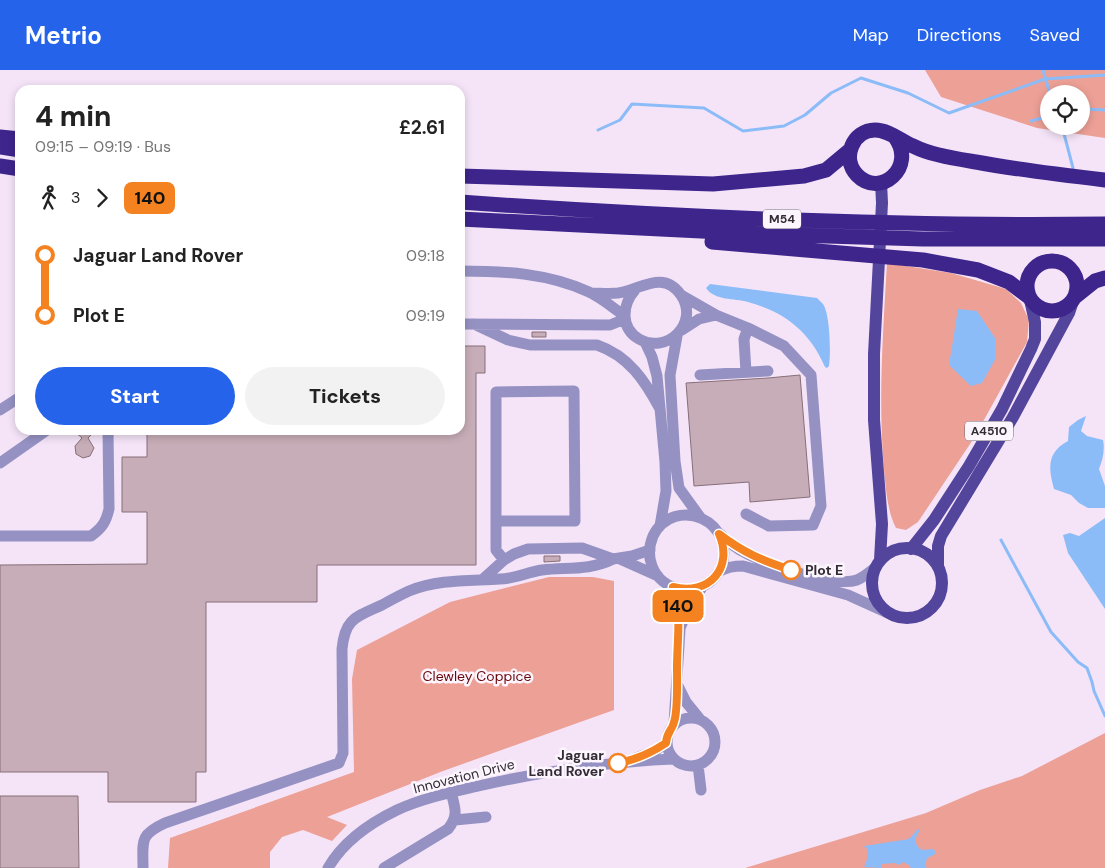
<!DOCTYPE html>
<html lang="en">
<head>
<meta charset="utf-8">
<style>
	body { margin:0; font-family:"DM Sans",sans-serif; background:#f2f2f2; color:#222; height:100vh; display:flex; flex-direction:column; font-size:19px; white-space:nowrap }
	* { box-sizing:border-box; margin:0 }
	p { font-size:16px; color:#767676 }
	.icon { flex:none; width:28px; height:28px; fill:none; stroke:currentColor; stroke-width:2; stroke-linecap:round; stroke-linejoin:round }
	.map { position:relative; flex:1; overflow:hidden }
	.side { position:absolute; left:15px; top:15px; width:450px; height:350px; display:flex; flex-direction:column; background:#fff; border-radius:15px; box-shadow:0 2px 8px #0003 }
	.side>* { flex:none }
	.badge { padding:0 10px; border-radius:8px; font-size:18px; line-height:32px }
	.tools { position:absolute; left:1040px; top:15px; display:grid; gap:10px }
	.tools a { display:grid; place-items:center; width:50px; height:50px; border-radius:50%; background:#fff; box-shadow:0 2px 8px #0003; font-size:25px }
	.map>.badge { position:absolute; translate:-50% -50%; box-shadow:0 0 0 2px #fff }
	.legs { display:flex; align-items:center; gap:8px; height:55px; padding:0 20px; font-size:16px }
	.legs p { margin-inline-start:auto }
	.overview { display:flex; align-items:center; justify-content:space-between; height:85px; padding:0 20px }
	h1 { font-size:28px; font-weight:800; line-height:38px }
	.cta { display:flex; gap:10px; margin-top:auto; padding:10px 20px }
	.cta a { flex:1; height:58px; border-radius:30px; background:#2563eb; color:#fff; font-size:20px; font-weight:800; line-height:58px; text-align:center }
	.cta a+a { background:#f2f2f2; color:#222 }
	ul { padding:0 20px; list-style:none }
	li { display:flex; align-items:center; gap:18px; height:60px; font-size:19px }
	li i { display:grid; place-items:center; width:8px; height:100%; margin:0 6px; background:currentColor }
	li i::after { content:''; width:12px; height:12px; margin:-6px; border:4px solid; border-radius:50%; background:#fff }
	li p { margin-inline-start:auto }
	li:first-child i { background:linear-gradient(#0000 50%,currentColor 0) }
	li:last-child i { background:linear-gradient(currentColor 50%,#0000 0) }
	header { display:flex; align-items:center; gap:30px; box-sizing:border-box; height:70px; padding:0 25px; background:#2563eb; color:#fff }
	header strong { font-size:24px }
	nav { display:flex; gap:28px; margin-inline-start:auto; font-size:18px }
	.map>svg:first-child { display:block }
</style>
</head>
<body>
<header>
<strong>Metrio</strong>
<nav><a>Map</a><a>Directions</a><a>Saved</a></nav>
</header>
<div class="map">
<svg width="1105" height="798" viewBox="0 0 1105 798">
	<rect width="100%" height="100%" fill="#f5e4f8"/>
	<path fill="#eda096" fill-rule="evenodd" d="M925,0h180v68l-68,-10 -96,-31zM1049,24h32v32h-32z
		M887,193l64,10 55,16 15,14 8,17 -2,22 -53,96 -56,84 -12,8 -10,-2c-9,-18 -10,-38 -12,-59 -6,-68 -1,-137 3,-206z
		M549,507h44l21,4v129l-171,61 -116,46 20,8 -15,16 -29,-11 -21,7 -12,15v16h-102l2,-30 184,-66 -2,-93 5,-29 93,-48z
		M1105,663v135h-360l181,-55 54,-23 42,-14z"/>
	<path fill="#8bbcf8" d="M710,214l107,14c2,2 4,4 6,6 7,10 8,49 6,62l-2,2 -2,-1c-15,-35 -40,-55 -77,-65 -14,-4 -33,-1 -42,-14z
		M958,239l19,2 18,27 1,20 -14,25 -11,3 -22,-21z
		M1086,346l-5,15 6,5 16,4c2,9 0,19 -4,29l6,17v22h-17l-9,-5 -8,-8 -17,-6c-6,-21 -7,-37 14,-48l1,-14 9,-7z
		M1105,448v91l-37,-56 -5,-18 7,-2 9,3z
		M918,759l2,1 -5,9 2,7 5,4 11,-1 3,3 -2,3 -7,3 -2,8 2,2h-16l-2,-3 -7,-3 -2,3 -6,-2 -12,1 -1,4 -17,-1 4,-10 -1,-8 -3,-3 45,-7z"/>
	<g fill="none" stroke-linecap="round" stroke-linejoin="round">
		<path stroke="#8bbcf8" stroke-width="3" d="M1043,0l7,24
			M1081,40l4,-1 20,1
			M1031,51l18,-5
			M1062,56l11,42
			M598,60l22,-10 12,-16 72,4 39,23 41,-5 21,-11 26,-22 30,-15 47,15 41,20 96,-34 60,-4
			M1001,470l50,92 27,30 9,6 5,14 2,9 11,25"/>
	</g>
	<path fill="#c7adb7" stroke="#876f78" d="M532,262h14v5h-14z
		M460,276h25v27h-9v192h-159v37h-111v170h-10v30h-88v-30h-108v-207l147,-1v-52h-25v-55h25v-27h313z
		M800,305l10,122 -60,5 -1,-20 -55,4 -8,-103 82,-5z
		M73,360h23l-8,8 6,10 -4,8 -7,2 -7,-4 -1,-8 7,-8z
		M544,486h16v5l-16,1z
		M0,726h78l1,72h-79z"/>
	<g fill="none" stroke-linecap="round" stroke-linejoin="round">
		<path stroke="#9592c3" stroke-width="11" d="M460,201c44,0 88,2 129,21 13,6 24,16 36,24
			M591,223c9,0 18,1 27,0 22,-3 45,-24 63,2 19,28 -14,60 -42,44 -19,-11 -17,-34 -4,-49
			M681,225l35,20 32,13 36,18 27,29 10,131 -8,19 -44,1 -23,-12
			M460,254l150,1 15,-6
			M474,254l34,16 22,5h67c32,11 48,36 63,64
			M682,260l17,-11 17,-4
			M677,266l-7,39 5,86 4,27 21,29
			M645,272l7,15 5,19 8,86 1,29 -6,35
			M746,302l-2,-33 4,-11
			M700,305l68,-4
			M0,340l20,-13
			M0,393l47,-33
			M496,451h79l-1,-130 -78,1v158l8,10
			M720,464c7,6 14,13 22,17 21,12 92,37 115,29 7,-3 13,-8 19,-13
			M0,466h91c11,-8 15,-14 18,-27l-1,-79
			M620,489l38,17
			M720,501c20,-51 -46,-77 -67,-35 -4,10 -5,20 -1,30 5,13 16,21 29,23 11,2 24,-2 32,-10 3,-2 4,-6 7,-8 7,-4 16,-5 23,-5l105,29 42,19
			M483,509l21,-19 10,-6 14,-5 54,-1 31,11 19,-3 18,-6
			M673,517l5,14 2,29 -6,93
			M680,558l11,-25 12,-17
			M677,614l9,18 13,16
			M667 672a24 24 0 1 1 48 0a24 24 0 1 1-48 0Z
			M636,688l20,-8 10,-7
			M698,695l3,25
			M455,750l31,-3
			M143,798c0,-27 -4,-33 22,-45l174,-60 4,-10 -1,-104c3,-31 14,-32 40,-44 9,-5 18,-10 27,-14 29,-12 61,-10 91,-12 14,0 28,-7 42,-9 25,-3 47,1 71,-11
			M328,798c15,-26 42,-45 69,-58 24,-11 51,-17 77,-23 65,-15 132,-25 199,-28
			M384,798l64,-39c11,-14 7,-21 3,-37"/>
		<path stroke="#53459c" stroke-width="12" d="M872 513a35 35 0 1 1 70 0a35 35 0 1 1-70 0Z
			M911,479l23,-29 35,-54 33,-57 29,-60 4,-10v-17l-5,-22
			M880,490l2,-36 -8,-104v-66l8,-151 -1,-21
			M938,497v-21l3,-10 72,-119 56,-104 4,-12"/>
		<path stroke="#3e258c" stroke-width="15" d="M0,67l20,2
			M895,67c22,30 -15,62 -38,38 -16,-17 -4,-45 18,-45 14,0 26,11 38,16 8,4 17,7 26,9 12,3 25,5 37,7 43,8 86,13 129,18
			M0,77l20,3
			M0,96l20,3
			M460,106l253,8 91,-8 22,-6 24,-20
			M460,132c214,15 430,25 645,22
			M460,149l302,15 161,5h182
			M712,172l211,18 55,10 31,12 20,15
			M1027 216a25 25 0 1 1 50 0a25 25 0 1 1-50 0Z
			M1075,227l20,-16 10,-3"/>
	</g>
	<g fill="none" stroke-linecap="round" stroke-linejoin="round">
		<defs>
			<path id="line-1" d="M618,693c17,-3 33,-10 48,-20 1,-12 6,-12 8,-21 4,-11 3,-41 3,-54 0,-28 5,-54 -4,-81 36,9 61,-19 46,-53 25,19 42,26 72,36"/>
		</defs>
		<use href="#line-1" stroke="#fff" stroke-width="11"/>
		<use href="#line-1" stroke="#f58220" stroke-width="8"/>
	</g>
	<g fill="#fff" stroke="#f58220" stroke-width="2.5">
		<circle cx="791" cy="500" r="9"/>
		<circle cx="618" cy="693" r="9"/>
	</g>
	<g text-anchor="middle" stroke-width="5" stroke-linejoin="round" paint-order="stroke">
		<g fill="#fcf5fd" stroke="#6f6870" stroke-width="1">
			<rect x="763" y="139.5" width="38" height="19" rx="4"/>
			<rect x="965" y="351.5" width="48" height="19" rx="4"/>
		</g>
		<g font-size="12" font-weight="bold" fill="#322c34">
			<text x="782" y="153">M54</text>
			<text x="989" y="365">A4510</text>
		</g>
		<g font-size="14" font-weight="bold" fill="#322c34" stroke="#fcf5fd" text-anchor="start">
			<text x="805" y="505">Plot E</text>
			<text x="604" y="690" text-anchor="end">Jaguar<tspan x="604" dy="16">Land Rover</tspan></text>
		</g>
		<g font-size="14" fill="#6a0709" stroke="#fcf5fd">
			<text x="477" y="611">Clewley Coppice</text>
		</g>
		<g font-size="14" fill="#322c34" stroke="#fcf5fd">
			<text transform="translate(464 706) rotate(-14)" y="5">Innovation Drive</text>
		</g>
	</g>
</svg>
<div class="tools">
<a><svg class="icon" aria-label="locate" viewBox="0 0 24 24"><circle cx="12" cy="12" r="6"/><path d="M12 2v4M12 18v4M2 12h4M18 12h4"/></svg></a>
</div>
<b class="badge" style="left:678px;top:536px;background:#f58220;color:#111">140</b>
<section class="side">
<div class="overview"><div><h1>4 min</h1><p>09:15 – 09:19 · Bus</p></div><b>£2.61</b></div>
<div class="legs"><svg class="icon" aria-label="walk" viewBox="0 0 24 24"><circle cx="13" cy="4" r="2"/><path d="M13 8l-2 6 4 7M11 14l-3 7M7 12l3-4h3l4 4"/></svg>3<svg class="icon" aria-label="forward" viewBox="0 0 24 24"><path d="M9 5l7 7-7 7"/></svg><b class="badge" style="background:#f58220;color:#111">140</b></div>
<ul>
<li><i style="color:#f58220"></i><b>Jaguar Land Rover</b><p>09:18</p></li>
<li><i style="color:#f58220"></i><b>Plot E</b><p>09:19</p></li>
</ul>
<div class="cta"><a>Start</a><a>Tickets</a></div>
</section>
</div>
</body>
</html>
